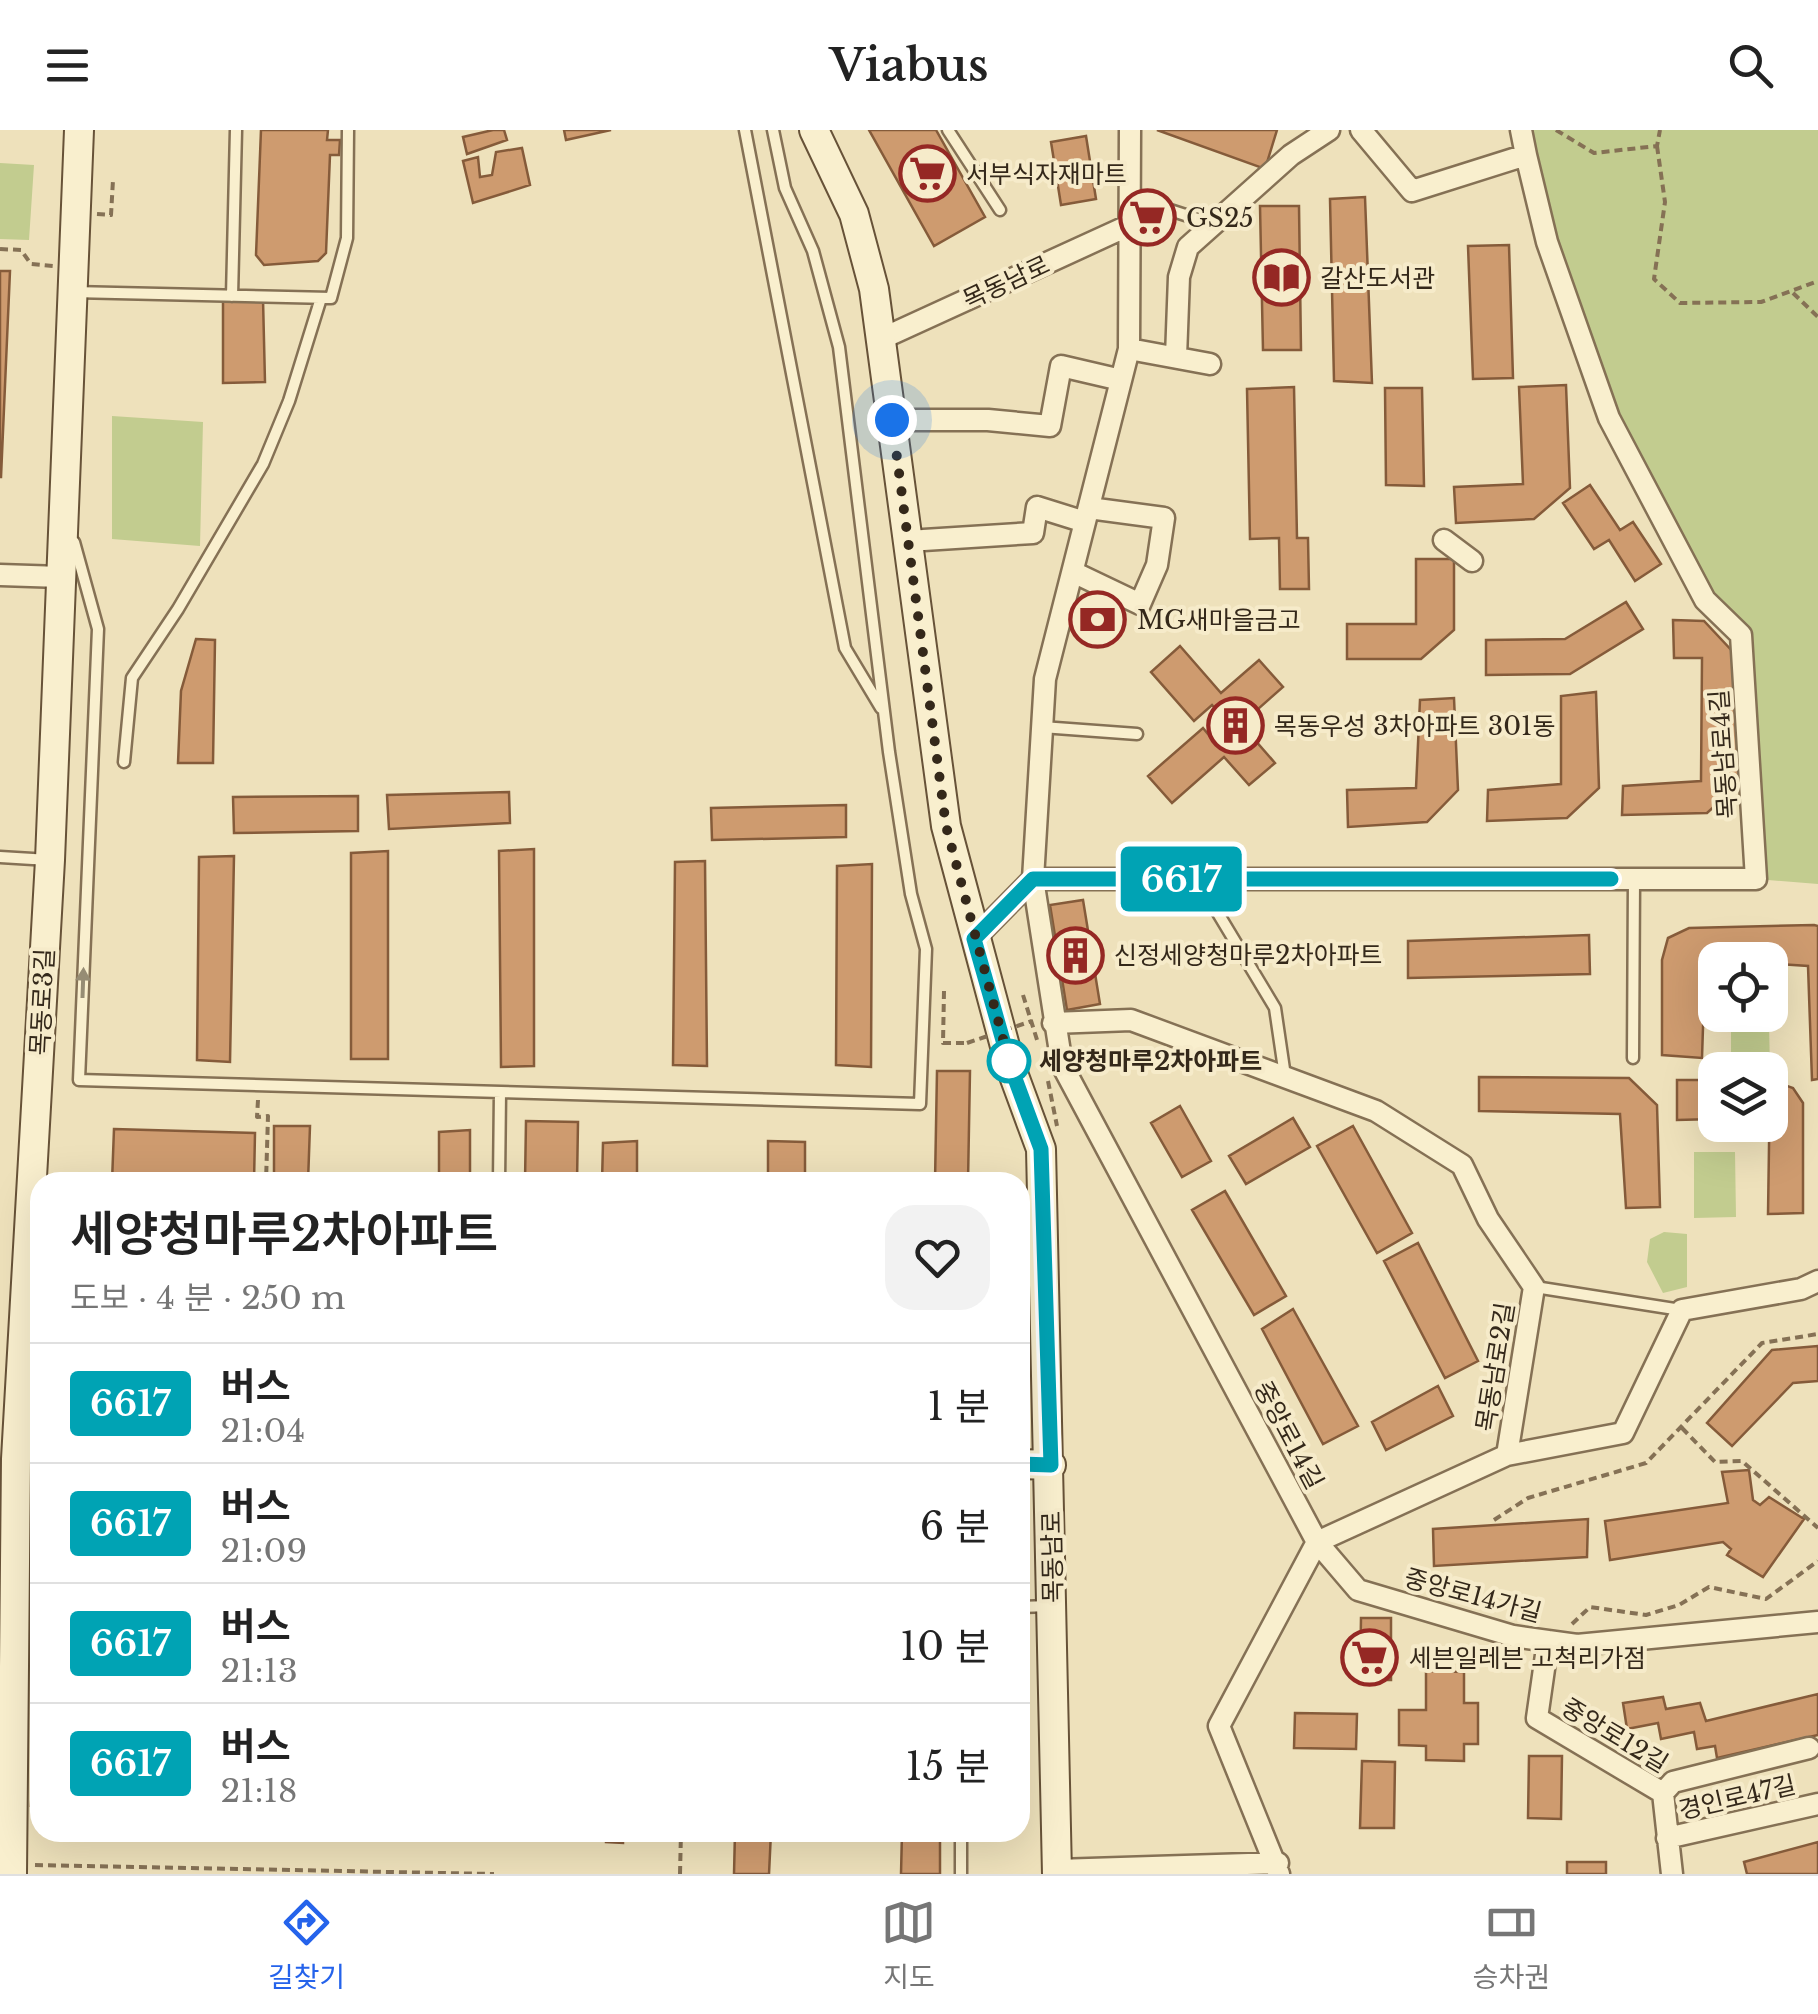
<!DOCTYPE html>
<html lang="ko">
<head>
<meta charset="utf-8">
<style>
	body { margin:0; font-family:"Libre Baskerville","Noto Sans KR",serif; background:#f2f2f2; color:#222; height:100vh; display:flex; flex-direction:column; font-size:38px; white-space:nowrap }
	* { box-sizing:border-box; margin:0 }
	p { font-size:32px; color:#767676 }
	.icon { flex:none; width:55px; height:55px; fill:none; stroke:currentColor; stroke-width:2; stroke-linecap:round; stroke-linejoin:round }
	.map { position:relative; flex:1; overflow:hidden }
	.side { position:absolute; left:30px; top:1042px; width:1000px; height:670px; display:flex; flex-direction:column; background:#fff; border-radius:30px; box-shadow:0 10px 40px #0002 }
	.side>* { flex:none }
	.badge { padding:0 20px; border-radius:8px; font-size:35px; line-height:65px }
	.controls { position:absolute; left:1698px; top:812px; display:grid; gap:20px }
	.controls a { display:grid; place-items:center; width:90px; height:90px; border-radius:20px; background:#fff; box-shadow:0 10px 40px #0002; font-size:50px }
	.you { position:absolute; width:50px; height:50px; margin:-25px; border:8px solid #fff; border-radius:50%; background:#1a73e8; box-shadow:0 0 0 15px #1a73e833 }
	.map>.badge { position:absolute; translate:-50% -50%; box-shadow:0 0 0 5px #fff }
	.round { display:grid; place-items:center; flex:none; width:105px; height:105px; border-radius:30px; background:#f2f2f2 }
	.summary { display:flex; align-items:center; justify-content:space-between; height:170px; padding:0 40px }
	h1 { font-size:48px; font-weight:600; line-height:75px }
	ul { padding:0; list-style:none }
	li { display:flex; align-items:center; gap:30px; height:120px; padding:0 40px; border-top:2px solid #e0e0e0 }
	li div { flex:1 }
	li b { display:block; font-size:38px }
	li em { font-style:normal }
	li .badge { min-width:110px; font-weight:700; text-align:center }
	header { display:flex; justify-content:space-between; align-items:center; height:130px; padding:0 40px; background:#fff; font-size:45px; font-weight:600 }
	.tab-bar { display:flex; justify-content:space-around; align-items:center; height:140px; border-top:2px solid #e0e0e0; background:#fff; font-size:28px; color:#767676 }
	.tab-bar a { display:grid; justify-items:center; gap:5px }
	.tab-bar .selected { color:#2563eb }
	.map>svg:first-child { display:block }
</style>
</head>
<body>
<header><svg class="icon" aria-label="menu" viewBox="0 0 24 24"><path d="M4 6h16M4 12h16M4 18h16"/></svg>Viabus<svg class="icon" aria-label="search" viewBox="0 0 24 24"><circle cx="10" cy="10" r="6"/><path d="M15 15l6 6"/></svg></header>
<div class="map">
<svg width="1818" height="1744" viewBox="0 0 1818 1744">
	<rect width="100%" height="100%" fill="#eee1bb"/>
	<path fill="#c2cc8f" d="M1522,0h296v754l-62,-5 -15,-244 -36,-35 -96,-182z
		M0,33l34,2 -5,75 -29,-1z
		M112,286l91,6 -3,124 -88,-7z
		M1769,895l1,42h-39v-41z
		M1694,1022h41l1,65 -42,1z
		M1664,1102l23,2v53l-24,6 -16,-31 3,-23z"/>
	<path fill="#ce9b6f" stroke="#855b3a" stroke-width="2.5" d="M261,0h67l-1,10h13l-1,15h-9l-4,98 -8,8 -54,4 -8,-10z
		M493,0h11l3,10 -40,14 -4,-17z
		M564,0h47l-45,10z
		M869,0h67l49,87 -51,29z
		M1157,0h120l-12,39z
		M1086,6l10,63 -35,6 -10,-63z
		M522,18l8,37 -57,18 -10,-42 15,-4 2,20 12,-2 4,-23z
		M1365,67l7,186 -38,-2 -4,-182z
		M1260,76h39l2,144h-38z
		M1509,115l4,133 -40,1 -5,-133z
		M0,141h10l-9,206h-1z
		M223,168l40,1 2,83 -42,1z
		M1566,255l4,103 -36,31 -78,4 -2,-36 69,-3 -4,-97z
		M1294,257l3,151h11l1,51h-29l-1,-51 -29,1 -3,-150z
		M1385,258h37l2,98 -38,-1z
		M1590,355l30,45 13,-8 28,42 -26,17 -26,-41 -15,9 -31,-46z
		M1416,429h38v71l-33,29h-74v-35h69z
		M1094,465l25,10 -17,41 -25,-11z
		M1626,472l17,27 -73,45 -84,1v-35l79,-1z
		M1673,490l31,1 30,32 6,130 -33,30 -85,2 1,-29 78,-5 1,-123h-28z
		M196,509l19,1 -2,123h-35l3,-72z
		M1180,516l41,47 38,-33 24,27 -42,37 34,39 -26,22 -25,-28 -52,46 -24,-27 55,-48 9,11 17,-15 -17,-19 -18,16 -43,-49z
		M1596,562l3,96 -32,30 -80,3 1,-31 73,-6v-88z
		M1454,568l4,92 -31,32 -79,5 -1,-37 69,-2 4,-88z
		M509,662l1,31 -121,6 -2,-34z
		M358,666v35l-124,2 -1,-36z
		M846,675v32l-134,3 -1,-32z
		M534,719v217l-33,1 -2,-216z
		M388,721v208h-37v-206z
		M234,726l-4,206 -33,-2 2,-203z
		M705,731l2,205 -34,-1 2,-203z
		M872,734l-1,203 -35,-2 1,-199z
		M1083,770l17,104 -33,6 -17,-105z
		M1814,795l4,1v153l-6,1 -4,-114 -93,-6v7h-10l-3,91 -40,-3v-95l6,-22 21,-10z
		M1589,805l1,39 -182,4v-37z
		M937,941h33l-2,111h-33z
		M1479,947l150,1 28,27 3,102 -34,1 -6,-94 -141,-3z
		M1677,950h38v39l-38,1z
		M1770,950l23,8 10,15v110l-35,1z
		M1180,976l31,55 -29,16 -31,-54z
		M1293,988l17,29 -64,37 -17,-28z
		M526,991l52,1 -1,60h-52z
		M274,996h36l-2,56h-34z
		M1353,996l59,107 -35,20 -60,-107z
		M114,999l141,4 -1,49h-142z
		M470,1000v52h-31v-50z
		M637,1011v41h-35l1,-39z
		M768,1011l37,1v40h-37z
		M1225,1061l61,105 -32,19 -62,-105z
		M1418,1113l60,118 -33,17 -61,-117z
		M1293,1179l65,117 -35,18 -61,-115z
		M1818,1216v35l-25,2 -61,63 -25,-23 65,-73z
		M1438,1256l15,30 -67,34 -14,-28z
		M1749,1340l4,30 7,5 9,-8 35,22 -41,58 -36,-22 4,-6 -8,-7 -113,18 -5,-39 123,-18 -6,-31z
		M1588,1389l-1,38 -153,9 -1,-37z
		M40,1463v214l-9,-1z
		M1361,1488h30v62h-31z
		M1426,1541l38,1v31h14v41h-14v17l-38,-1v-14l-27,-1v-35h27z
		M1818,1564v41l-101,23 -2,-12 -18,3 -3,-17 -33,7 -3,-16 -31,6 -4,-26 40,-6 3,12 34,-6 6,18z
		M1295,1583l62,1 -1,35 -62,-1z
		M1529,1626h33l-1,63 -33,-1z
		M1362,1631l33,1 -1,66h-34z
		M514,1702h27l-1,7 -26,-1z
		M606,1702h17v11l-17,-1z
		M735,1702h36l-2,42h-35z
		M902,1702h38v42h-39z
		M1818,1712v32h-71l-3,-12z
		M1567,1732h39v12h-39z"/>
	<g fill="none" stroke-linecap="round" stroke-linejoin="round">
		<defs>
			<path id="lane" d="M745,0l100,518 36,60
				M948,0l52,80
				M1133,68l80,26
				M73,162l258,6 16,-60 1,-108
				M232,166l4,-166
				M74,412l24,87 -19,451 841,24 6,-155 -15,-55 -22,-142 -50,-405 -26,-96 -28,-63 -12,-58
				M1042,597l95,7
				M124,632l8,-84 46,-69 85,-145 26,-63 32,-103
				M0,727l49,3
				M1198,750l77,128 10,68
				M1633,928l1,-179
				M499,1052l1,-90
				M1535,1157l146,23
				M1020,1477l29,-1
				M961,1744v-42"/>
			<path id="street" d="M1130,0l-1,219 -84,330 -12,200 29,186 255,477 41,48 155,46 64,9 241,-23
				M1521,0l5,25
				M881,209l251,-115
				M1129,219l81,15
				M1176,227l3,-80 9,-30 103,-92 38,-25
				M891,290h97l62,6 11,-60 60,14
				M1444,410l28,21
				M908,411l125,-8 4,-26 48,15
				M1073,442l67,32 17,-39 7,-47 -75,-10
				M0,445l61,2
				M974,809l59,-60h723l-15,-244 -36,-35 -96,-182 -62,-176 -21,-87 -114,36 -51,-61
				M1053,893l78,-3 245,91 86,54 26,54 46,68 -27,168
				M1317,1412l190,-87 116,-22 59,-123 119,-21 17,-8
				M1548,1511l-11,77 126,75 9,81
				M1663,1663l10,-11 136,-34
				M1667,1708l151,-34
				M1057,1740l221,-7
				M1279,1744l-60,-148 98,-184"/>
			<path id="secondary" d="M814,0l40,84 20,75 72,537 64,239 31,84 16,725
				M1020,1334l31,1
				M12,1744l4,-415 34,-599 29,-730"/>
		</defs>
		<use href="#lane" stroke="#857155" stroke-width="15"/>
		<use href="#street" stroke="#857155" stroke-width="25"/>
		<use href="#secondary" stroke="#675238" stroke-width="32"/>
		<path stroke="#857155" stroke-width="4" stroke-dasharray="8 5" stroke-linecap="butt" d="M1556,0l38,23 63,-7 3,-16
			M1657,16l8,56 -11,77 26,24 81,-1 57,-21
			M97,84l14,1 2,-35
			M0,119l21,1 10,14 22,2
			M1793,163l25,24
			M944,861l-1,52h24
			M1023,865l15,48
			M1048,951l9,45
			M258,970l-1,17 11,-1 -2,66
			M1682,1298l33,34 27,-1 76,67
			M1494,1390l34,-22 118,-35 116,-120 56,-9
			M1572,1494l18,-17 56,8 33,-10 30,-18 57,12 52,-38
			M35,1735l459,9
			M680,1744l1,-42"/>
		<use href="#lane" stroke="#f9efce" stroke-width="10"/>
		<use href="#street" stroke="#f9efce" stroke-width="20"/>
		<use href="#secondary" stroke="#f9efce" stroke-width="28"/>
		<path stroke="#857155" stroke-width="4" stroke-dasharray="8 5" stroke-linecap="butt" d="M967,913l65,-22"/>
	</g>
	<defs><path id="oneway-solid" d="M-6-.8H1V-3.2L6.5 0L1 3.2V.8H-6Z" transform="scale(2.5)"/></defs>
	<use fill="#968c74" href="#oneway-solid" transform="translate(83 853) rotate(-88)"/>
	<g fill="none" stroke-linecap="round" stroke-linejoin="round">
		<defs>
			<path id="line" d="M1020,1334l31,1 -10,-316 -31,-84 -36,-126 59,-60h578"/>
		</defs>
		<use href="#line" stroke="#fff" stroke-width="22"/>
		<use href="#line" stroke="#00a3b4" stroke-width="15"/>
		<path stroke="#34281a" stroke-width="10" stroke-dasharray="0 18" d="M892,290l54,406 64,239 -1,-4"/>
	</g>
	<defs>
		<symbol id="supermarket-ring" viewBox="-11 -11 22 22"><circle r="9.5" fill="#f6ebca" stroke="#952824" stroke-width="1.5"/><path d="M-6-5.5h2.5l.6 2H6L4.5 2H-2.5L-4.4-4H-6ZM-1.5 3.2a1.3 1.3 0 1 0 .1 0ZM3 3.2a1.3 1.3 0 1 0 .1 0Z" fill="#952824"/></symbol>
		<symbol id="library-ring" viewBox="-11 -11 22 22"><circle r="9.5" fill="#f6ebca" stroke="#952824" stroke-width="1.5"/><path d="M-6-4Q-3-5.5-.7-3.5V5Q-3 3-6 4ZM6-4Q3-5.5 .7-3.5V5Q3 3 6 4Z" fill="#952824"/></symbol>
		<symbol id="bank-ring" viewBox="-11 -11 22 22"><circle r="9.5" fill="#f6ebca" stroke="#952824" stroke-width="1.5"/><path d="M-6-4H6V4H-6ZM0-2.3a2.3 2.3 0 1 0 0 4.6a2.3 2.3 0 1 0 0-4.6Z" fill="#952824"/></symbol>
		<symbol id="building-ring" viewBox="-11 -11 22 22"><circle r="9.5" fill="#f6ebca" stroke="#952824" stroke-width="1.5"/><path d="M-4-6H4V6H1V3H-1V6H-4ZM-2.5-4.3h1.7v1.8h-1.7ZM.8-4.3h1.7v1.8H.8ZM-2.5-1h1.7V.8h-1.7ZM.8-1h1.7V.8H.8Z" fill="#952824"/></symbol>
	</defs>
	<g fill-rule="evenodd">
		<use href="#supermarket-ring" x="896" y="12" width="63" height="63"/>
		<use href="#supermarket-ring" x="1116" y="56" width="63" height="63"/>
		<use href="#library-ring" x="1250" y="116" width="63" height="63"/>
		<use href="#bank-ring" x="1066" y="458" width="63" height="63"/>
		<use href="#building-ring" x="1204" y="564" width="63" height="63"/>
		<use href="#building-ring" x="1044" y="794" width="63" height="63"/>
		<use href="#supermarket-ring" x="1338" y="1496" width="63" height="63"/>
	</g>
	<circle fill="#fff" stroke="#00a3b4" stroke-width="5" cx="1009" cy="931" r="20"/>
	<g text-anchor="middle" stroke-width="8" stroke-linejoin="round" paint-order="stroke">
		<g font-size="25" fill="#34281a" stroke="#f6ebca" text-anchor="start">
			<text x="966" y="53">서부식자재마트</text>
			<text x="1186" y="97">GS25</text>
			<text x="1320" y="157">갈산도서관</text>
			<text x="1137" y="499">MG새마을금고</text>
			<text x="1274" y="605">목동우성 3차아파트 301동</text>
			<text x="1114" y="834">신정세양청마루2차아파트</text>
			<text x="1409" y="1537">세븐일레븐 고척리가점</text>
		</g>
		<g font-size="25" fill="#34281a" stroke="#f6ebca">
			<text transform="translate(1006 152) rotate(-25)" y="9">목동남로</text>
			<text transform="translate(1723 624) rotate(-94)" y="9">목동남로4길</text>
			<text transform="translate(42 872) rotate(-87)" y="9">목동로3길</text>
			<text transform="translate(1495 1237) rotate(-81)" y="9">목동남로2길</text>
			<text transform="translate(1289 1305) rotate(62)" y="9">중앙로14길</text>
			<text transform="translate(1052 1427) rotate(-91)" y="9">목동남로</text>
			<text transform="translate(1473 1465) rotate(15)" y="9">중앙로14가길</text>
			<text transform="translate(1615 1605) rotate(31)" y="9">중앙로12길</text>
			<text transform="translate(1737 1667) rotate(-13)" y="9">경인로47길</text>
		</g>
		<g font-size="25" font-weight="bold" fill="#34281a" stroke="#f6ebca" text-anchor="start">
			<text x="1039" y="940">세양청마루2차아파트</text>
		</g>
	</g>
</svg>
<div class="controls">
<a><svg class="icon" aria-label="locate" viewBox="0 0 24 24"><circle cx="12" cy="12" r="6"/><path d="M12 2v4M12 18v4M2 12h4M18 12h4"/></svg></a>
<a><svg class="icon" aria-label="layers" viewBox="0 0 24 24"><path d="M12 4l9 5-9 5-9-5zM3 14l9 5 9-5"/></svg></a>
</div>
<div class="you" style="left:892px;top:290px"></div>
<b class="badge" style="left:1181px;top:749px;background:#00a3b4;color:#fff">6617</b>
<section class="side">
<div class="summary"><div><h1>세양청마루2차아파트</h1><p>도보 · 4 분 · 250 m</p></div><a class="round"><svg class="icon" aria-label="heart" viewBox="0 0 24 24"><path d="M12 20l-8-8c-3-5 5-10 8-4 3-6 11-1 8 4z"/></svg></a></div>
<ul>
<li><span class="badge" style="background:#00a3b4;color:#fff">6617</span><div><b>버스</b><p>21:04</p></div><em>1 분</em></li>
<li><span class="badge" style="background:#00a3b4;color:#fff">6617</span><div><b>버스</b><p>21:09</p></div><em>6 분</em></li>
<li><span class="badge" style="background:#00a3b4;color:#fff">6617</span><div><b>버스</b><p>21:13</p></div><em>10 분</em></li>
<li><span class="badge" style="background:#00a3b4;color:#fff">6617</span><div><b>버스</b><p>21:18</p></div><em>15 분</em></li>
</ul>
</section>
</div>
<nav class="tab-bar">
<a class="selected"><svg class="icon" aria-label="directions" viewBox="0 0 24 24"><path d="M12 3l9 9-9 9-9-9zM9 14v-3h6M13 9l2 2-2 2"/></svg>길찾기</a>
<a><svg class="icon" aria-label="map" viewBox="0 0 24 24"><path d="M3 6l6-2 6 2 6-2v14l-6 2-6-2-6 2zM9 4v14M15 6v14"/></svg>지도</a>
<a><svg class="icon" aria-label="tickets" viewBox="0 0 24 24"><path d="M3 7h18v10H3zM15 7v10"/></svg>승차권</a>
</nav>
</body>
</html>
